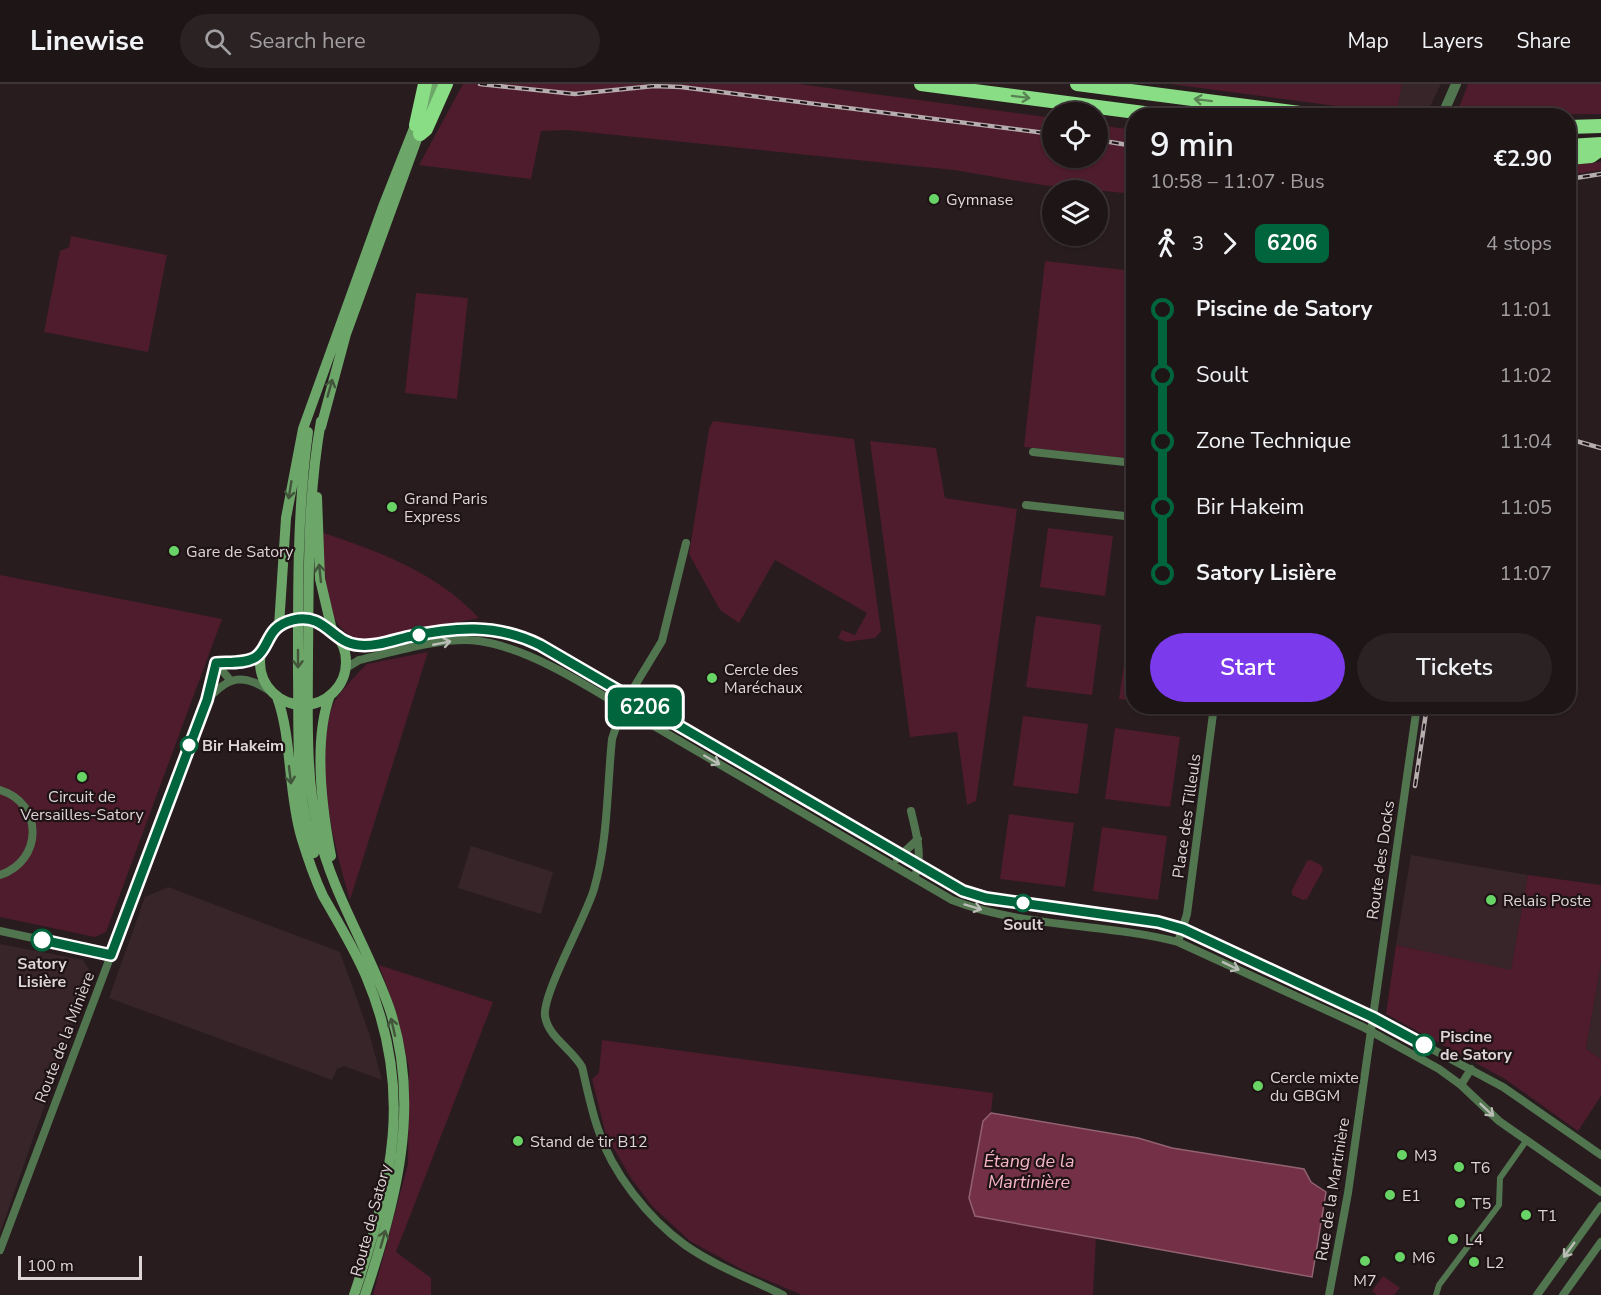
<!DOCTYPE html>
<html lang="en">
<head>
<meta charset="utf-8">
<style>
	body { margin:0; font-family:"Nunito Sans",sans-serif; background:#2b2224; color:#f1f3f6; height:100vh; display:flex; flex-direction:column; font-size:22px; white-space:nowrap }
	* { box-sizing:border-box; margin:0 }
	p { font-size:20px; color:#a19fa1 }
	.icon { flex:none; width:33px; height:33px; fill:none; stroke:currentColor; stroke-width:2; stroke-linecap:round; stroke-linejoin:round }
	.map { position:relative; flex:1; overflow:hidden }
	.panel { position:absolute; left:1126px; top:24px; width:450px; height:606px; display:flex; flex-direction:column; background:#1e1517; border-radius:24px; box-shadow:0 2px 4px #0004,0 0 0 2px #3c3436 }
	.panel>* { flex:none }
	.badge { padding:0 12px; border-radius:9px; font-size:21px; line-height:39px }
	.controls { position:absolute; left:1042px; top:18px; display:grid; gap:12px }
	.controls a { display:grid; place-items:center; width:66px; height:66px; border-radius:50%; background:#1e1517; box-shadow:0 2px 4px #0004,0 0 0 2px #3c3436; font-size:30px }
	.scale { position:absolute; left:18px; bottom:15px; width:124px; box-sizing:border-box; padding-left:6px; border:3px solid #ddd5d7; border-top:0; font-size:16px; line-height:21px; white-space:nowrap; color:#ddd5d7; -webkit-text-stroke:4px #1f1316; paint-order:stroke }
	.map>.badge { position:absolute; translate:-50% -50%; box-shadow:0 0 0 3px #fff }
	.legs { display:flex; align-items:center; gap:9px; height:66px; padding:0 24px; font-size:20px }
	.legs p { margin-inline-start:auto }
	.overview { display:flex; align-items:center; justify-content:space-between; height:102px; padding:0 24px }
	h1 { font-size:33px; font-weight:600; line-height:45px }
	.action { display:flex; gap:12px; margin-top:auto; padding:12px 24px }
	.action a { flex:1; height:69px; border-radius:36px; background:#7c3aed; color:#fff; font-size:24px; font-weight:600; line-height:69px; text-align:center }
	.action a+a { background:#2b2224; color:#f1f3f6 }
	ul { padding:0 24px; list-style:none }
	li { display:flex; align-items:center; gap:21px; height:66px; font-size:22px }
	li i { display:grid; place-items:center; width:9px; height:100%; margin:0 8px; background:currentColor }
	li i::after { content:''; width:15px; height:15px; margin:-8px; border:4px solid; border-radius:50%; background:#1e1517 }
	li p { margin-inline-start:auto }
	li:first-child i { background:linear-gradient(#0000 50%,currentColor 0) }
	li:last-child i { background:linear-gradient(currentColor 50%,#0000 0) }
	header { display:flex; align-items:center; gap:36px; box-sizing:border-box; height:84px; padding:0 30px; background:#1e1517; border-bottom:2px solid #3c3436 }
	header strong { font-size:28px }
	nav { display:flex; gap:33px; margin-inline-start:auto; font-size:21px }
	.search { width:420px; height:54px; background:#2b2224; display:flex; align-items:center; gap:15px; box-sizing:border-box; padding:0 21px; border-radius:33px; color:#a19fa1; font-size:22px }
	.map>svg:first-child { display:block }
</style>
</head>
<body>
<header>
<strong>Linewise</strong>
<div class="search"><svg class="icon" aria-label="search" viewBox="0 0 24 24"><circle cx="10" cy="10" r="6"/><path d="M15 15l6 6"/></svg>Search here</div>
<nav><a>Map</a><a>Layers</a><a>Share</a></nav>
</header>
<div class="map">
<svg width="1601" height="1211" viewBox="0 0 1601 1211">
	<rect width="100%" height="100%" fill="#281c1f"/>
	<path fill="#37252a" d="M1402,0h39l-15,31 -30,-1z
		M471,762l82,26 -12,42 -83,-26z
		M1411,771l117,20 -17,96 -115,-26z
		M168,803l172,65 29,81 13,47 -38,-14 -7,3 -5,11 -223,-82 36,-101z
		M0,860l83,16 8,13 -91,260z
		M1601,878v97l-15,-10z"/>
	<path fill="#4e1c2d" d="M463,0h336l254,34v40h45v-33l36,5v64l-92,-9 -88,-15 -387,-40 -26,1 -10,48 -112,-14z
		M1170,0h232l-6,30z
		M1468,0h133v30l-145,1z
		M1601,78v8l-32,5v-10z
		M71,152l96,19 -19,97 -104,-20 16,-81 9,-4z
		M1045,177l89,10v188l-110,-12z
		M416,209l52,5 -11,101 -52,-6z
		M713,337l141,18 27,192 -6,7 -29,4 -8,-4 4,-8 13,5 12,-22 -92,-53 -36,63 -19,-13 -31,-56 20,-125z
		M870,357l66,7 9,50 72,11 -41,292 -9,4 -10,-73 -47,5z
		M1048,444l65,8 -8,60 -65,-9z
		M321,448c59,20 115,40 158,86l-117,23c-44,-14 -37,-71 -41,-109z
		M0,491l222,44 -116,313 -11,5 -95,-20z
		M1036,532l65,9 -9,70 -66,-8z
		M1129,545h5v72l-15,-2z
		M428,568l-78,248c-17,-59 -35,-128 -19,-190 3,-13 26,-36 36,-46z
		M1023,632l65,8 -10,70 -65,-8z
		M1115,644l65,9 -10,70 -65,-8z
		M1009,730l65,9 -9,64 -65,-8z
		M1102,743l65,9 -9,64 -65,-9z
		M1311,776l11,6 1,4 -16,29 -4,1 -11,-5v-5l15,-29z
		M1528,791l73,10v78l-15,86 15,10v37l-23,35 -73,-52 -119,-65 10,-69 115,25z
		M379,881l114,37 -97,250 35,26v17h-58l35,-131 1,-96 -13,-56z
		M602,956l391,53 -2,20 -8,9 -14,76 6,18 121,21 -3,58h-291l-59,-25 -53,-29 -38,-35 -21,-28 -25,-43 -14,-56 7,-6z
		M1383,1192l17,12 -6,7h-17l-5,-4z"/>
	<path fill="#733046" stroke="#936272" stroke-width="1.5" d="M991,1029l147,25 34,10 132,21 7,13 15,10 -14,85 -337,-61 -6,-18 14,-77z"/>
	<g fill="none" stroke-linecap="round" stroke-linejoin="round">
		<path stroke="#51754f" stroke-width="6" d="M1436,1211l3,-10 60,-80 1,-27 26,-37"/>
		<path stroke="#51754f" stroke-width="8" d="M1033,368l101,11
			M1026,421l108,12
			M1129,433l5,-41
			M339,554c5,2 11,7 17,7 26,5 66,-13 93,-16 26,-3 53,0 78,9l436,253 23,7 172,24 44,15 170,80 131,70 98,68
			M216,579l34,-3 11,-9
			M216,579l14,17
			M346,584l13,-8c34,-8 86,-24 120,-19 57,8 125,56 175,85 99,58 198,116 298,174 71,28 153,23 226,42l185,85 76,42 22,16 38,36 102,71
			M628,613l34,-56 24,-98
			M208,615c21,-23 35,-26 62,-8
			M628,627l-11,13 -5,15c-5,49 -4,102 -18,150 -8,28 -52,105 -49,127 3,21 27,33 37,51 5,21 9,42 16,62 14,44 50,89 87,116 30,21 65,34 98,50
			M0,706c44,13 43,71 0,85
			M911,727c5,22 13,46 3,67
			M897,775l21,-20
			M0,847l111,24
			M1178,858l9,-28 27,-208
			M1461,1001l10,-16
			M0,1166l207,-550 9,-37
			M1329,1211l19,-102 69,-487
			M1537,1211l64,-89
			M1563,1211l38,-53"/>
		<path stroke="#51754f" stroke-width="10" d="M1442,32l14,-32"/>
		<path stroke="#6ca669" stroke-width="10" d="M321,337c-14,78 -12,155 -13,234 0,59 -3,119 10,176 14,62 50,117 71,176 33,97 7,195 -24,288
			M321,343l25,-93 91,-250
			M308,348c-11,81 -10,162 -10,243 1,59 -3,121 16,178
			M317,413l3,82 12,51
			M260 578a43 43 0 1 1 86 0a43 43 0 1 1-86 0Z
			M279,542l7,-108 17,-89 81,-225 34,-86
			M330,611c-17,46 -8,114 1,161
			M277,613c15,40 11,95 24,139 6,20 13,41 22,60 15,26 31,52 43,80 49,116 26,205 -12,319"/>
		<path stroke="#89dd85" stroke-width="14" d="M921,0l246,32
			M1077,0l246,32
			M416,41l9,-41
			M1569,43l32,-1
			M420,50l6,-5 20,-45
			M1569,62l32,-2
			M1569,74l22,-2 10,-7"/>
		<defs>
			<path id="rail" d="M480,0l95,10 79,-8 27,1 372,47
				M1098,56l36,6
				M1569,95l32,-5
				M1569,355l32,9
				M1415,702l12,-80"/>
		</defs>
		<use href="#rail" stroke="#b6adaf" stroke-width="4.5"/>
		<use href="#rail" stroke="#1f1316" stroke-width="2" stroke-dasharray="7" stroke-linecap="butt"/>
	</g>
	<defs><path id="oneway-shaft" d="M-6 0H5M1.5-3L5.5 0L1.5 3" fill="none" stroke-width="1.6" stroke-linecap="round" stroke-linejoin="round" transform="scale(1.5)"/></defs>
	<g stroke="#598253">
		<use href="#oneway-shaft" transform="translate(1021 13) rotate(7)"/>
		<use href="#oneway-shaft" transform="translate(1203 16) rotate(-173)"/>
	</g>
	<g stroke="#42553b">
		<use href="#oneway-shaft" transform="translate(330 304) rotate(-74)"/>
		<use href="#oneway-shaft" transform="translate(290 406) rotate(99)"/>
		<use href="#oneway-shaft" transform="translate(320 489) rotate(-96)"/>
		<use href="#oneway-shaft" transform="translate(298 575) rotate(90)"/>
		<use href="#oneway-shaft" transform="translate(290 691) rotate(83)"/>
		<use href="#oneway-shaft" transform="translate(393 943) rotate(-103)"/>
		<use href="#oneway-shaft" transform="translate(383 1155) rotate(-74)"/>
	</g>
	<g stroke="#babdb5">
		<use href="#oneway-shaft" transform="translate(442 559) rotate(-11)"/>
		<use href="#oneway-shaft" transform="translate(712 676) rotate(30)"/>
		<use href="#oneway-shaft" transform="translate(973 823) rotate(17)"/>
		<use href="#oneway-shaft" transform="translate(1231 882) rotate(26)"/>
		<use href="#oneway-shaft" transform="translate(1487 1026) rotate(43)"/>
		<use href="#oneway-shaft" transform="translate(1569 1166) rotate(126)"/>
	</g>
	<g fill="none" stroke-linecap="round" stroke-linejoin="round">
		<defs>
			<path id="line-1" d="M42,856l69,15 96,-255 9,-37c11,-1 30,1 40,-6 15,-11 9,-30 37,-37 32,-8 39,23 65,25 16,2 33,-4 49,-8 47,-10 89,-14 133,8l423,246 23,7 172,24 25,7 189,88 52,28"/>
		</defs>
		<use href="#line-1" stroke="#fff" stroke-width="14"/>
		<use href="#line-1" stroke="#00643c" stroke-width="9"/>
	</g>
	<g fill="#68d465" stroke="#1f1316" stroke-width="2">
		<circle cx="934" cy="115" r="6"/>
		<circle cx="392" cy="423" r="6"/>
		<circle cx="174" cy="467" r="6"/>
		<circle cx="712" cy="594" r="6"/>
		<circle cx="82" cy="693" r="6"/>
		<circle cx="1491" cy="816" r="6"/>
		<circle cx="1258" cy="1002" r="6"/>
		<circle cx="518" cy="1057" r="6"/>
		<circle cx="1402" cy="1071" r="6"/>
		<circle cx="1459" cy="1083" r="6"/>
		<circle cx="1390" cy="1111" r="6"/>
		<circle cx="1460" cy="1119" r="6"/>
		<circle cx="1526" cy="1131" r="6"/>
		<circle cx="1453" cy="1155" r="6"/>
		<circle cx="1400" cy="1173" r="6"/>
		<circle cx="1365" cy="1177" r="6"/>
		<circle cx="1474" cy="1178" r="6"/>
	</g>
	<g fill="#fff" stroke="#00643c" stroke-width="3">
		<circle cx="419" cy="551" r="8"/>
		<circle cx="189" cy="661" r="8"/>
		<circle cx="1023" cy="819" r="8"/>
		<circle cx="42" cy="856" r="10"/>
		<circle cx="1424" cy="961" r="10"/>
	</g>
	<g text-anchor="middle" stroke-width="4.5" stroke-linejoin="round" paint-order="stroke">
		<g font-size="16" fill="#ddd5d7" stroke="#1f1316" text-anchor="start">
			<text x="946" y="121">Gymnase</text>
			<text x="404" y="420">Grand Paris<tspan x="404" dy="18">Express</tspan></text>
			<text x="186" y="473">Gare de Satory</text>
			<text x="724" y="591">Cercle des<tspan x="724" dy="18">Maréchaux</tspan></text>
			<text x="82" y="718" text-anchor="middle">Circuit de<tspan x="82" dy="18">Versailles-Satory</tspan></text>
			<text x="1503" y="822">Relais Poste</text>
			<text x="1270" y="999">Cercle mixte<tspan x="1270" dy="18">du GBGM</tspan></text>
			<text x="530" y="1063">Stand de tir B12</text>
			<text x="1414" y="1077">M3</text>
			<text x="1471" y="1089">T6</text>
			<text x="1402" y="1117">E1</text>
			<text x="1472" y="1125">T5</text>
			<text x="1538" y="1137">T1</text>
			<text x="1465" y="1161">L4</text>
			<text x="1412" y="1179">M6</text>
			<text x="1486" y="1184">L2</text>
			<text x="1365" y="1202" text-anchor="middle">M7</text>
		</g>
		<g font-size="16" font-weight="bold" fill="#ddd5d7" stroke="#1f1316" text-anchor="start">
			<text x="202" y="667">Bir Hakeim</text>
			<text x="1023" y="846" text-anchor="middle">Soult</text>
			<text x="42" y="885" text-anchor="middle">Satory<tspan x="42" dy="18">Lisière</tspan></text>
			<text x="1440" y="958">Piscine<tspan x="1440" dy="18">de Satory</tspan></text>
		</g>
		<g font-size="16" fill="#ddd5d7" stroke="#1f1316">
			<text transform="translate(1186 732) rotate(-82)" y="6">Place des Tilleuls</text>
			<text transform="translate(1380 776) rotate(-82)" y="6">Route des Docks</text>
			<text transform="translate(64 953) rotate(-69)" y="6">Route de la Minière</text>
			<text transform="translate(1332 1105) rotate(-81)" y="6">Rue de la Martinière</text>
			<text transform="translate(370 1136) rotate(-75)" y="6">Route de Satory</text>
		</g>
		<g font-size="18" font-style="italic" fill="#f6b6c7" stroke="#1f1316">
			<text x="1029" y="1083">Étang de la<tspan x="1029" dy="21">Martinière</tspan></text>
		</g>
	</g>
</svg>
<div class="controls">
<a><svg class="icon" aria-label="locate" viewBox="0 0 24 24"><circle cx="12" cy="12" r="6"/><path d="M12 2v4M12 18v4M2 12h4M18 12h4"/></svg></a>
<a><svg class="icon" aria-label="layers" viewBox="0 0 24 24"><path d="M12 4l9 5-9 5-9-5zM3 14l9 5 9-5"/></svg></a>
</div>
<div class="scale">100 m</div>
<b class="badge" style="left:645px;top:623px;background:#00643c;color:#fff">6206</b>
<section class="panel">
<div class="overview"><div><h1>9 min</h1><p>10:58 – 11:07 · Bus</p></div><b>€2.90</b></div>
<div class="legs"><svg class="icon" aria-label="walk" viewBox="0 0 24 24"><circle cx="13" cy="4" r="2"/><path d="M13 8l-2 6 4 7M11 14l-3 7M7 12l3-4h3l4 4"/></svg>3<svg class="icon" aria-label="forward" viewBox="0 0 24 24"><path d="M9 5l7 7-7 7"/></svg><b class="badge" style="background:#00643c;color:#fff">6206</b><p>4 stops</p></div>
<ul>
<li><i style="color:#00643c"></i><b>Piscine de Satory</b><p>11:01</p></li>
<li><i style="color:#00643c"></i><span>Soult</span><p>11:02</p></li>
<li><i style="color:#00643c"></i><span>Zone Technique</span><p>11:04</p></li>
<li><i style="color:#00643c"></i><span>Bir Hakeim</span><p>11:05</p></li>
<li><i style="color:#00643c"></i><b>Satory Lisière</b><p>11:07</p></li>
</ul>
<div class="action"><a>Start</a><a>Tickets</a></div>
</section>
</div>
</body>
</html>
